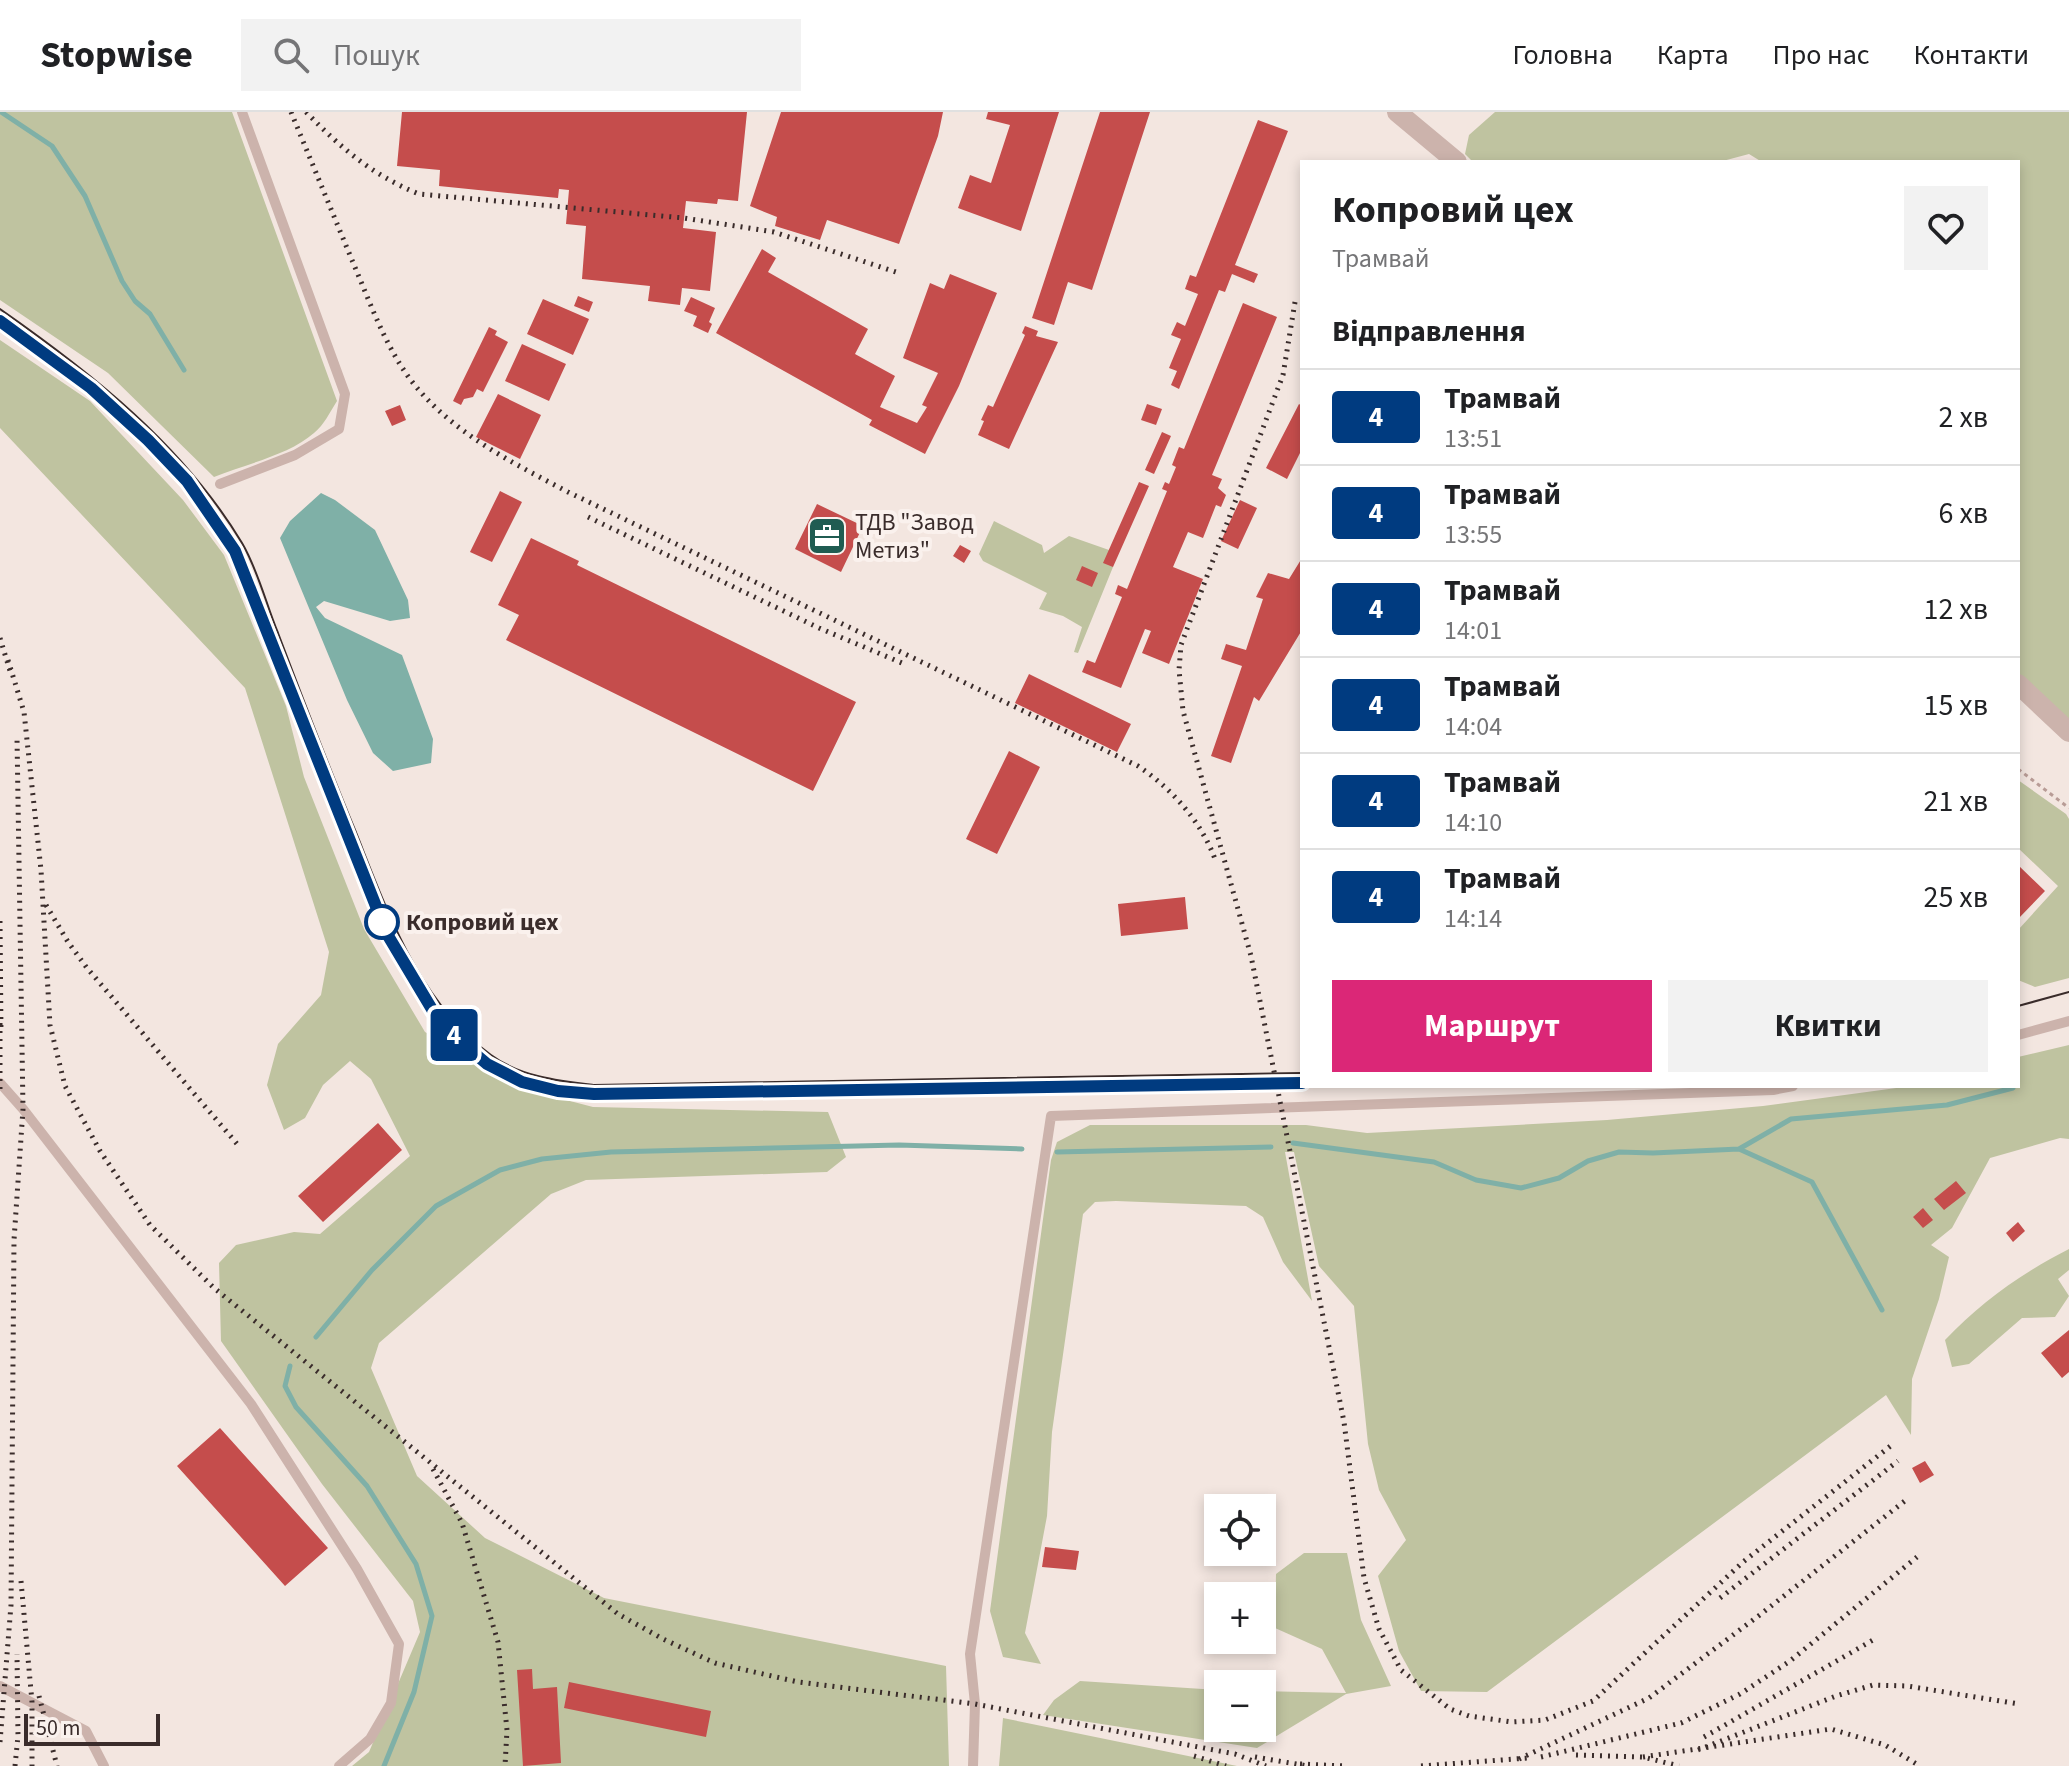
<!DOCTYPE html>
<html lang="uk">
<head>
<meta charset="utf-8">
<style>
	body { margin:0; font-family:"Source Sans 3",sans-serif; background:#f2f2f2; color:#202124; height:100vh; display:flex; flex-direction:column; font-size:30px; white-space:nowrap }
	* { box-sizing:border-box; margin:0 }
	p { font-size:26px; color:#757577 }
	.icon { flex:none; width:44px; height:44px; fill:none; stroke:currentColor; stroke-width:2; stroke-linecap:round; stroke-linejoin:round }
	.map { position:relative; flex:1; overflow:hidden }
	.side { position:absolute; left:1300px; top:48px; width:720px; height:928px; display:flex; flex-direction:column; background:#fff; border-radius:0px; box-shadow:0 4px 12px #0003 }
	.side>* { flex:none }
	.badge { padding:0 16px; border-radius:6px; font-size:28px; line-height:52px }
	.controls { position:absolute; left:1204px; top:1382px; display:grid; gap:16px }
	.controls a { display:grid; place-items:center; width:72px; height:72px; border-radius:0px; background:#fff; box-shadow:0 4px 12px #0003; font-size:40px }
	.scale { position:absolute; left:24px; bottom:20px; width:136px; box-sizing:border-box; padding-left:8px; border:4px solid #3a2c2b; border-top:0; font-size:22px; line-height:28px; white-space:nowrap; color:#3a2c2b; -webkit-text-stroke:6px #faf1ed; paint-order:stroke }
	.map>.badge { position:absolute; translate:-50% -50%; box-shadow:0 0 0 4px #fff }
	h2 { padding:0 32px; font-size:30px; line-height:72px }
	.round { display:grid; place-items:center; flex:none; width:84px; height:84px; border-radius:0px; background:#f2f2f2 }
	.head { display:flex; align-items:center; justify-content:space-between; height:136px; padding:0 32px }
	h1 { font-size:38px; font-weight:700; line-height:60px }
	.cta { display:flex; gap:16px; margin-top:auto; padding:16px 32px }
	.cta a { flex:1; height:92px; border-radius:0px; background:#db2777; color:#fff; font-size:32px; font-weight:700; line-height:92px; text-align:center }
	.cta a+a { background:#f2f2f2; color:#202124 }
	ul { padding:0; list-style:none }
	li { display:flex; align-items:center; gap:24px; height:96px; padding:0 32px; border-top:2px solid #e0e0e0 }
	li div { flex:1 }
	li b { display:block; font-size:30px }
	li em { font-style:normal }
	li .badge { min-width:88px; font-weight:700; text-align:center }
	header { display:flex; align-items:center; gap:48px; box-sizing:border-box; height:112px; padding:0 40px; background:#fff; border-bottom:2px solid #e0e0e0 }
	header strong { font-size:38px }
	nav { display:flex; gap:44px; margin-inline-start:auto; font-size:28px }
	.search { width:560px; height:72px; background:#f2f2f2; display:flex; align-items:center; gap:20px; box-sizing:border-box; padding:0 28px; border-radius:0px; color:#757577; font-size:30px }
	.map>svg:first-child { display:block }
</style>
</head>
<body>
<header>
<strong>Stopwise</strong>
<div class="search"><svg class="icon" aria-label="search" viewBox="0 0 24 24"><circle cx="10" cy="10" r="6"/><path d="M15 15l6 6"/></svg>Пошук</div>
<nav><a>Головна</a><a>Карта</a><a>Про нас</a><a>Контакти</a></nav>
</header>
<div class="map">
<svg width="2069" height="1654" viewBox="0 0 2069 1654">
	<rect width="100%" height="100%" fill="#f3e6e0"/>
	<path fill="#bfc3a0" d="M0,0h232l105,289c-7,11 -13,24 -23,32 -25,22 -68,31 -100,44l-106,-104 -108,-73z
		M1495,0h574v609l-51,-47v-512h-256l-13,-8 -30,8h-246l-8,-8 4,-19z
		M0,228l90,61 93,99 41,55 62,151 18,71 60,152 61,103 99,57 69,18 235,5 18,45 -19,15 -241,8 -35,14 -172,149 -8,25 46,108 68,62 119,60 342,68 3,100h-597l17,-14 51,-120 -7,-31 -91,-117 -101,-143 -2,-78 17,-18 58,-13 26,2 90,-78 -39,-77 -21,-18 -27,24 -18,33 -21,12 -17,-45 11,-41 43,-49 8,-43 -84,-264 -245,-260z
		M994,409l48,24 2,8 25,-17 40,14 4,17 -35,86 -4,-1 8,-25 -19,-11 -24,-7 8,-16 -64,-32 -4,-7z
		M2018,668l48,34 3,5v159l-34,9 -17,-7v-50l40,-44 -40,-38z
		M2069,933v94l-9,-1 -70,20 -38,70 -21,17 18,12 -10,42 -27,80 -1,56 -25,-40 -399,297 -66,-1 -22,-40 -21,-75 28,-36 -27,-50 -11,-46 -14,-138 -35,-40 -25,-114h-9l27,149 -29,-39 -20,-45 -17,-11 -130,-5 -21,1 -12,12 -31,218 -5,84 -22,117 16,31 -38,-7 -13,-46 61,-451 6,-18 33,-17h216l61,8 240,-13 156,-14 148,-20h107v-29z
		M2069,1137v21l-11,9 11,17 -14,21 -33,1 -53,46 -17,3 -7,-27c36,-38 77,-67 124,-91z
		M1304,1441h43l14,67 30,66 -45,8 -89,54 -214,-33 11,-15 26,-19 138,9v38h44v-37l84,2 -24,-44 -47,-21 1,-54z
		M1003,1606l234,48h1h-239z"/>
	<path fill="#7fb0a7" d="M321,381l14,7 40,30 33,70 2,18 -20,3 -66,-20 -8,6 9,11 77,37 31,84 -2,24 -38,8 -20,-18 -26,-53 -67,-162 10,-17z"/>
	<g fill="none" stroke-linecap="round" stroke-linejoin="round">
		<path stroke="#7fb0a7" stroke-width="5" d="M1,0l51,34 33,50 37,85 13,20 15,13 34,56
			M1293,1031l141,19 42,18 45,8 38,-10 29,-17 31,-9 34,1 86,-4 73,33 70,128
			M1739,1037l52,-30 156,-14 66,-17
			M1057,1040l214,-5
			M316,1225l56,-67 64,-64 64,-36 42,-11 69,-7 288,-7 123,4
			M290,1254l-5,20 11,21 71,79 49,78 16,52 -18,76 -30,74"/>
	</g>
	<path fill="#c54d4c" d="M402,0h345l-9,89 -20,-2 -1,5 -31,-3 -3,27 33,4 -6,59 -28,-3 -2,17 -32,-4 2,-15 -68,-7 4,-53 -20,-2 3,-34 -10,-1 -1,9 -119,-12 1,-16 -43,-4z
		M781,0h162l-5,24 -39,108 -72,-24 -7,20 -45,-14 2,-9 -27,-11z
		M988,0h71l-38,119 -63,-23 12,-33 21,8 19,-58 -24,-6z
		M1100,0h50l-58,178 -24,-8 -14,43 -22,-7z
		M1258,8l30,11 -53,134 23,9 -4,9 -22,-9 -7,18 -6,-2 -40,99 -8,-4 6,-14 -8,-3 12,-29 -10,-4 6,-13 8,4 13,-32 -13,-5 5,-14 6,2z
		M762,137l14,9 -8,14 100,57 -13,25 40,22 -15,31 37,16 10,-16 -5,-2 16,-32 -35,-15 27,-75 14,6 6,-15 47,19 -38,93 -34,68 -56,-29 3,-5 -156,-87z
		M578,184l15,6 -4,10 -15,-6z
		M691,185l24,11 -6,14 3,2 -4,9 -15,-7 4,-10 -13,-5z
		M543,187l46,20 -16,36 -46,-21z
		M1243,191l34,14 -65,158 10,4 -4,9 8,7 -5,12 -5,-2 -13,33 -15,-6 -15,35 30,12 -34,85 -27,-11 9,-22 -6,-2 -24,59 -39,-16 5,-12 8,3 27,-66 -7,-3 3,-9 9,4 40,-98 -5,-2 3,-7 4,2 7,-17 -4,-2 7,-18 5,2z
		M1025,214l13,5 -2,5 22,6 -49,107 -31,-14 6,-14 -3,-1 7,-15 5,2 32,-72 -3,-2z
		M489,215l8,4 -2,4 13,7 -25,50 -6,-3 -4,8 -9,2 -3,6 -8,-4z
		M522,232l44,20 -17,37 -44,-20z
		M498,282l43,21 -21,44 -44,-22z
		M1147,292l15,5 -6,16 -15,-5z
		M1299,292l3,2v43l-15,30 -21,-11z
		M400,293l6,15 -14,6 -7,-15z
		M1162,320l9,4 -17,38 -9,-4z
		M1139,370l10,4 -36,81 -10,-4z
		M500,379l22,11 -30,60 -22,-10z
		M1240,388l17,8 -19,41 -17,-8z
		M817,392l46,22 -22,46 -46,-23z
		M531,426l48,23 -2,4 279,137 -43,89 -307,-151 13,-25 -21,-10z
		M960,433l11,6 -7,12 -11,-7z
		M1302,446v72l-43,71 -5,-4 -23,66 -20,-7 31,-90 -21,-7 5,-15 20,6 17,-51 -7,-2 12,-24 21,6z
		M1082,454l16,7 -6,14 -16,-7z
		M1029,562l102,50 -14,28 -102,-49z
		M1009,639l31,16 -43,87 -31,-15z
		M2018,753l27,26 -27,28z
		M1185,785l3,32 -67,7 -3,-32z
		M378,1011l24,27 -79,72 -25,-26z
		M1956,1069l10,12 -22,17 -10,-11z
		M1923,1096l10,12 -10,8 -10,-11z
		M2018,1110l7,9 -12,11 -7,-9z
		M2069,1218v42l-7,6 -21,-25z
		M220,1316l108,120 -43,38 -108,-120z
		M1925,1349l9,14 -14,8 -8,-15z
		M1045,1435l34,4 -3,19 -34,-3z
		M532,1557l1,20 24,-2 4,76 -38,3 -6,-96z
		M569,1570l142,29 -5,26 -142,-29z"/>
	<g fill="none" stroke-linecap="round" stroke-linejoin="round">
		<path stroke="#b89c96" stroke-width="3" stroke-dasharray="4 4" stroke-linecap="butt" d="M2018,657l51,39"/>
		<path stroke="#ccb3ac" stroke-width="10" d="M220,372l75,-29 44,-26 6,-35 -103,-282
			M2018,923l51,-14
			M0,971l23,26 228,295 106,165 42,75 -8,59 -21,36 -31,27
			M0,1574l86,45 18,35
			M973,1654l2,-62 -5,-50 81,-538 722,-26 20,-4"/>
		<path stroke="#ccb3ac" stroke-width="20" d="M1397,0l60,50
			M2018,572l51,48"/>
		<path stroke="#3a2c2b" stroke-width="2" d="M0,197c93,65 183,136 242,234 16,27 24,61 36,90 25,66 50,132 77,197 32,80 63,172 136,225 30,22 68,26 103,30l708,-12
			M2018,894l51,-14"/>
		<path stroke="#3a2c2b" stroke-width="5" stroke-dasharray="2 6" stroke-linecap="butt" d="M291,0c21,51 42,102 63,153 18,42 34,89 64,124 40,47 97,75 150,103l570,274c33,22 63,55 77,93
			M306,0c35,36 66,63 113,82l265,24 90,14 125,41
			M1295,190l-12,73 -102,270 -2,25 4,41 68,245 93,466 20,156 15,51 22,41 49,39 19,7 43,6 33,-2 48,-19 150,-139 150,-118
			M588,405l231,111 83,35
			M0,526l10,33
			M8,548l16,52 17,158 9,155 15,61 35,65 50,74 64,63 404,326 45,25 52,24 83,19 177,22 260,50 31,12
			M46,793l22,37 19,26 151,177
			M0,809l1,112
			M0,911v69
			M433,1357l29,54 36,119 9,88 -2,36
			M21,1469l11,121v64
			M1720,1486l178,-137
			M39,1584l18,70
			M1704,1625l169,-97
			M0,1630l11,-137 3,-365 9,-131 -6,-371
			M1698,1638l138,-54 37,-11 34,1 112,18
			M1576,1643l67,2 36,9
			M1194,1644l32,10
			M1255,1645l53,9
			M1541,1645l140,-34 59,-29 50,-33 127,-104
			M1643,1645l188,-28 54,16 35,21
			M1519,1647l130,-61 112,-84 145,-114
			M1300,1652l45,2
			M15,1654l3,-30 -1,-82
			M1421,1654l107,-8"/>
	</g>
	<g fill="none" stroke-linecap="round" stroke-linejoin="round">
		<defs>
			<path id="line" d="M0,209l91,67 57,52 39,41 48,70 152,383 46,77 28,31 26,22 35,18 36,9 36,3 708,-11"/>
		</defs>
		<use href="#line" stroke="#fff" stroke-width="18"/>
		<use href="#line" stroke="#003b80" stroke-width="12"/>
	</g>
	<defs>
		<symbol id="office-square" viewBox="-11 -11 22 22"><rect x="-9" y="-9" width="18" height="18" rx="4" fill="#205c52" stroke="#faf1ed"/><path d="M-6-3h4V-5.5h4V-3h4V5H-6ZM-1-4.5V-3h2v-1.5ZM-6 0V1H6V0Z" fill="#fff"/></symbol>
	</defs>
	<g fill-rule="evenodd">
		<use href="#office-square" x="805" y="402" width="44" height="44"/>
	</g>
	<circle fill="#fff" stroke="#003b80" stroke-width="4" cx="382" cy="810" r="16"/>
	<g text-anchor="middle" stroke-width="8" stroke-linejoin="round" paint-order="stroke">
		<g font-size="24" fill="#3a2c2b" stroke="#faf1ed" text-anchor="start">
			<text x="855" y="418">ТДВ "Завод<tspan x="855" dy="28">Метиз"</tspan></text>
		</g>
		<g font-size="24" font-weight="bold" fill="#3a2c2b" stroke="#faf1ed" text-anchor="start">
			<text x="406" y="818">Копровий цех</text>
		</g>
	</g>
</svg>
<div class="controls">
<a><svg class="icon" aria-label="locate" viewBox="0 0 24 24"><circle cx="12" cy="12" r="6"/><path d="M12 2v4M12 18v4M2 12h4M18 12h4"/></svg></a>
<a>+</a>
<a>−</a>
</div>
<div class="scale">50 m</div>
<b class="badge" style="left:454px;top:923px;background:#003b80;color:#fff">4</b>
<section class="side">
<div class="head"><div><h1>Копровий цех</h1><p>Трамвай</p></div><a class="round"><svg class="icon" aria-label="heart" viewBox="0 0 24 24"><path d="M12 20l-8-8c-3-5 5-10 8-4 3-6 11-1 8 4z"/></svg></a></div>
<h2>Відправлення</h2>
<ul>
<li><span class="badge" style="background:#003b80;color:#fff">4</span><div><b>Трамвай</b><p>13:51</p></div><em>2 хв</em></li>
<li><span class="badge" style="background:#003b80;color:#fff">4</span><div><b>Трамвай</b><p>13:55</p></div><em>6 хв</em></li>
<li><span class="badge" style="background:#003b80;color:#fff">4</span><div><b>Трамвай</b><p>14:01</p></div><em>12 хв</em></li>
<li><span class="badge" style="background:#003b80;color:#fff">4</span><div><b>Трамвай</b><p>14:04</p></div><em>15 хв</em></li>
<li><span class="badge" style="background:#003b80;color:#fff">4</span><div><b>Трамвай</b><p>14:10</p></div><em>21 хв</em></li>
<li><span class="badge" style="background:#003b80;color:#fff">4</span><div><b>Трамвай</b><p>14:14</p></div><em>25 хв</em></li>
</ul>
<div class="cta"><a>Маршрут</a><a>Квитки</a></div>
</section>
</div>
</body>
</html>
